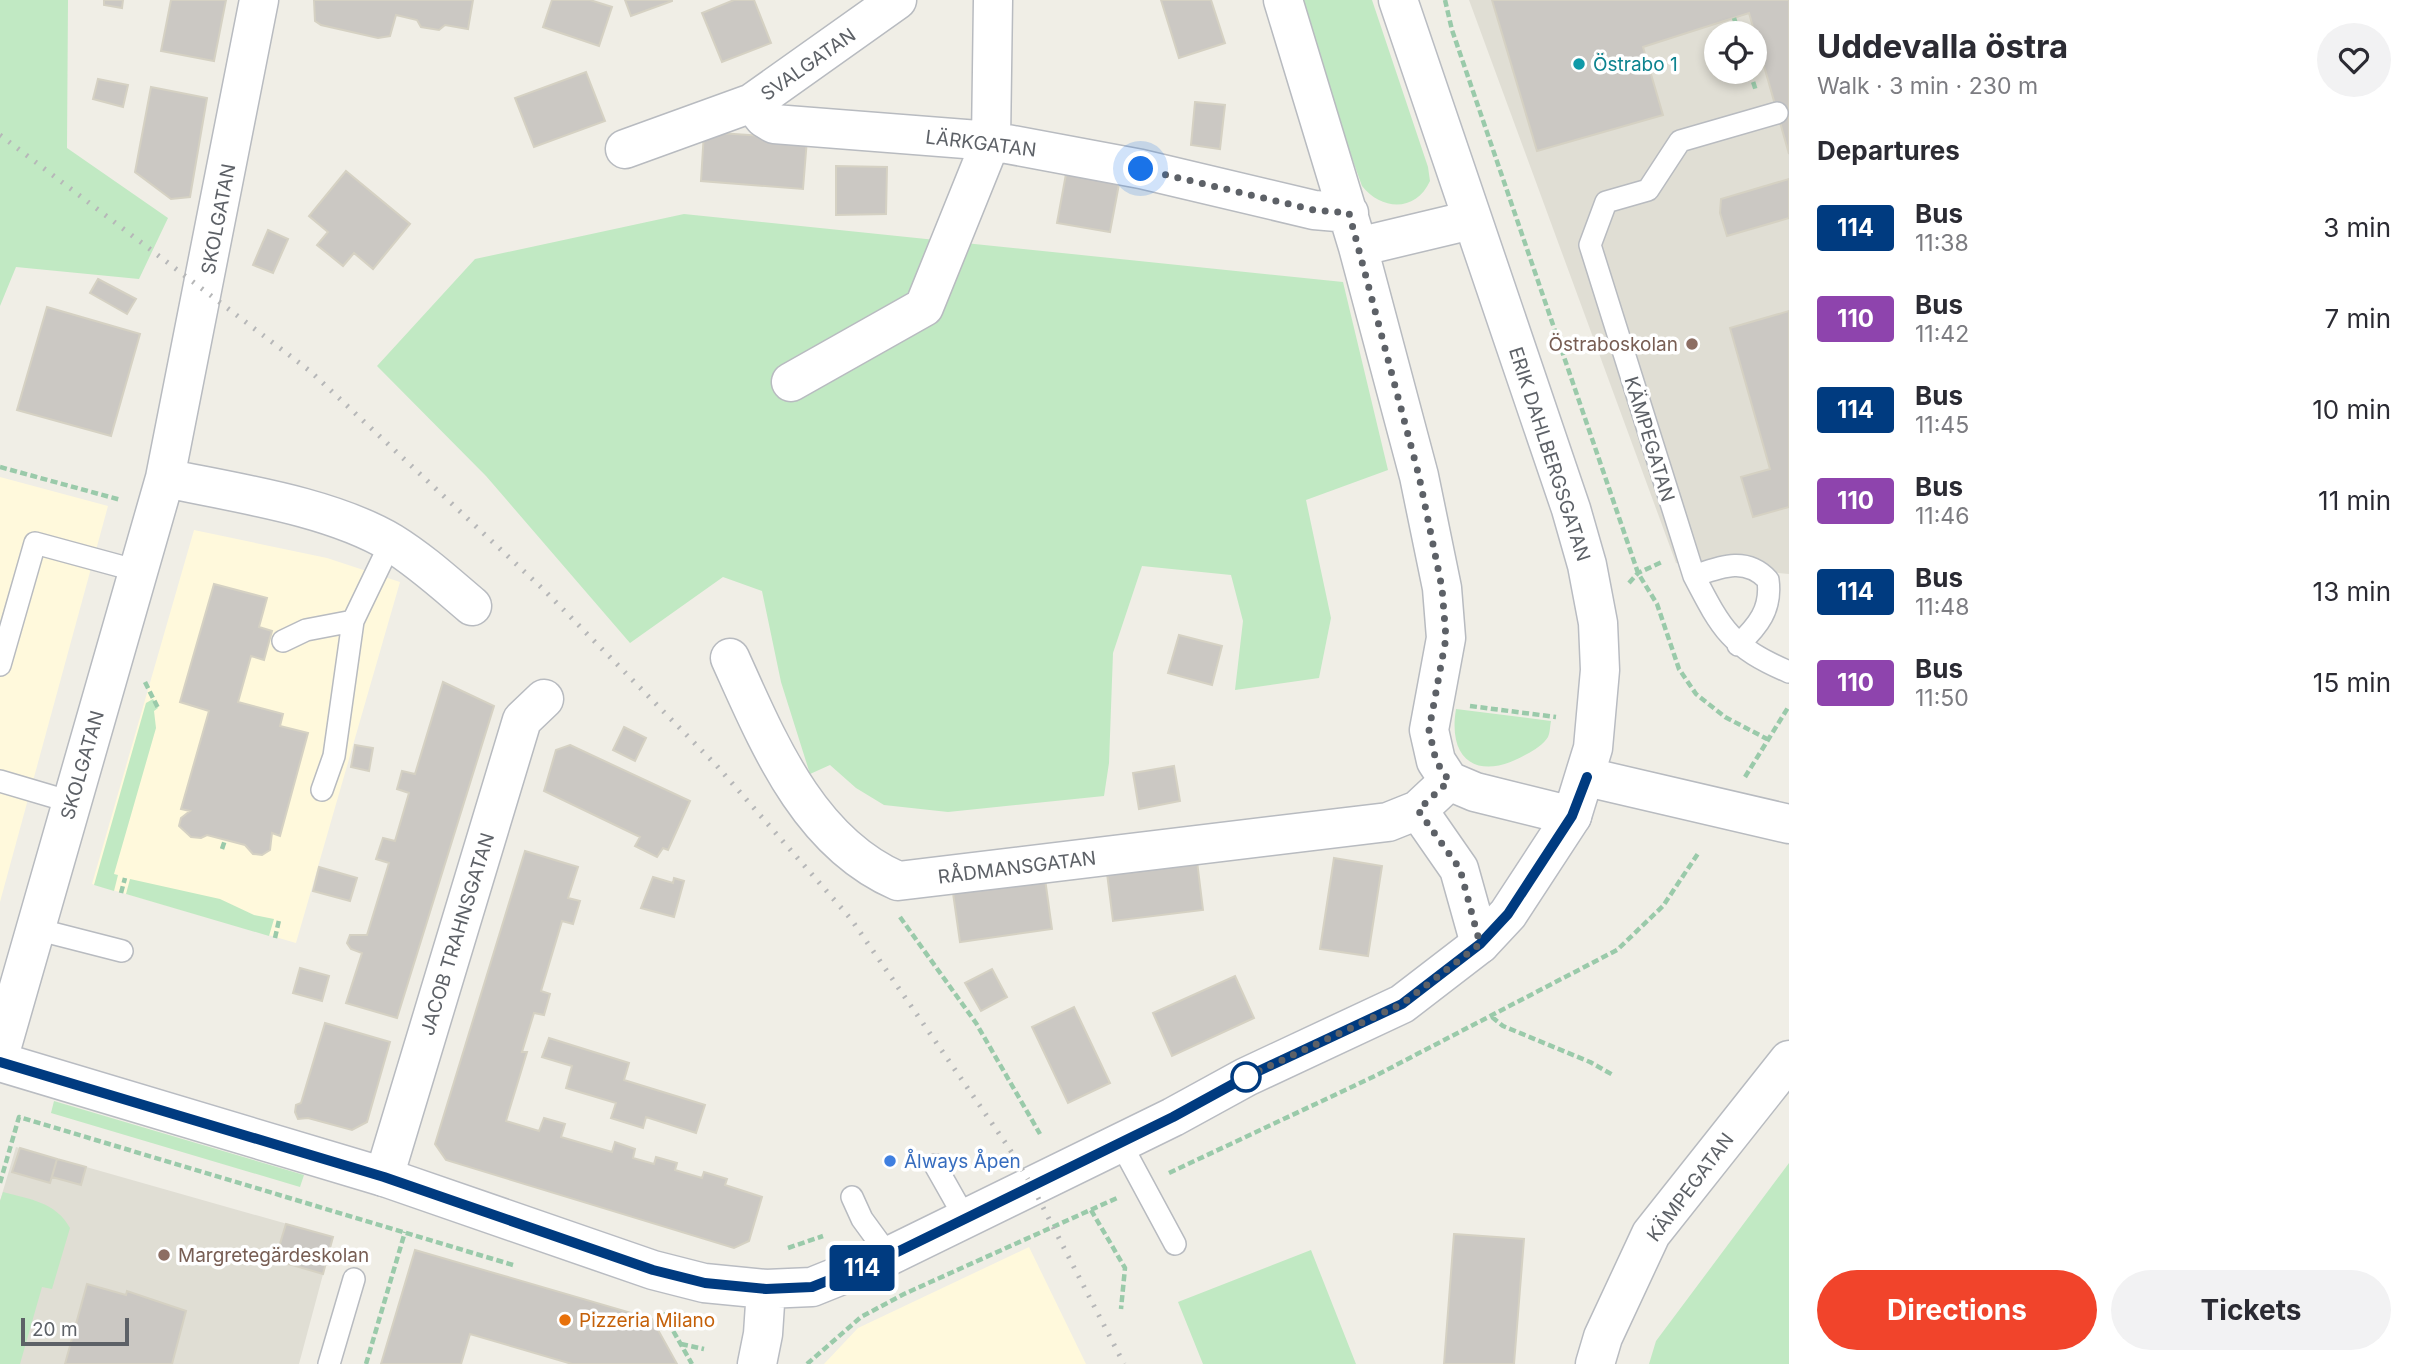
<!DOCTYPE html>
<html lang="en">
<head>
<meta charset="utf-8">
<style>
	body { margin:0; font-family:Inter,sans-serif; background:#f2f2f3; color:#2b2b33; height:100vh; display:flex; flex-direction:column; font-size:26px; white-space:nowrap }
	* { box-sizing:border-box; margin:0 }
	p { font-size:23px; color:#7c7c81 }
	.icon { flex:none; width:38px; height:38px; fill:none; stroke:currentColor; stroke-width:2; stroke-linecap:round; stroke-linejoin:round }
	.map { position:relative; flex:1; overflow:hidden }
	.panel { display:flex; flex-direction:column; background:#fff; width:630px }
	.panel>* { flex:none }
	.badge { padding:0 14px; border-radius:5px; font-size:24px; line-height:46px }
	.controls { position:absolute; left:1704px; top:21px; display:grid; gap:14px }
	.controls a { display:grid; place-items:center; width:63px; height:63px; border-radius:50%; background:#fff; box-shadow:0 4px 10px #0003; font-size:35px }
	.scale { position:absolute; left:21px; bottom:18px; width:108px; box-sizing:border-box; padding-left:7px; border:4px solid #5d6167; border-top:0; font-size:19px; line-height:24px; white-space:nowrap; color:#5d6167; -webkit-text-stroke:5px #fff; paint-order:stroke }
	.you { position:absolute; width:35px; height:35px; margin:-18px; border:5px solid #fff; border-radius:50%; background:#1a73e8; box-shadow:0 0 0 10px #1a73e833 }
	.map>.badge { position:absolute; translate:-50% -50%; box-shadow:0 0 0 4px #fff }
	h2 { padding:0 28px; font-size:26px; line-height:63px }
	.round { display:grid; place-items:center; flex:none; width:74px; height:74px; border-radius:37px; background:#f2f2f3 }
	.overview { display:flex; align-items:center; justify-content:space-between; height:119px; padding:0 28px }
	h1 { font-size:33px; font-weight:700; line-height:52px }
	.cta { display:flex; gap:14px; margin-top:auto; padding:14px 28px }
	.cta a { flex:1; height:80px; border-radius:42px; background:#f1442b; color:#fff; font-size:28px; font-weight:700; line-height:80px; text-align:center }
	.cta a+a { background:#f2f2f3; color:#2b2b33 }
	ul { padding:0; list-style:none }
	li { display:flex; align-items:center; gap:21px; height:91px; padding:0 28px }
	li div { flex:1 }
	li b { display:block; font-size:26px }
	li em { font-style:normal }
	li .badge { min-width:77px; font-weight:700; text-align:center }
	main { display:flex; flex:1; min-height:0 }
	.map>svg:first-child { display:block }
</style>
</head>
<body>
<main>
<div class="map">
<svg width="1789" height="1364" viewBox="0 0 1789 1364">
	<rect width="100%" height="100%" fill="#f0eee6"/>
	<path fill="#fff9dc" d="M0,477l108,29 -108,396z
		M194,530l133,28 73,24 -104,361 -204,-59z
		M1029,1247l57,117h-262l34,-36z"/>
	<path fill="#e0ded4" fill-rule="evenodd" d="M1469,0h320v574l-113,-11zM1717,33h38v39h-38z
		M16,1147l317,90 -34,127h-299v-163z"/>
	<path fill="#c1e9c3" d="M0,0h68l-1,148 101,70 -29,61 -123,-12 -16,39z
		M1295,0h77l56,167 2,14c-14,31 -48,30 -68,5z
		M684,214l659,68 45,188 -82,30 25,118 -12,60 -84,12 8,-69 -12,-46 -89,-9 -29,87 -4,110 -5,33 -156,16 -64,-7 -28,-17 -26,-23 -20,9 -29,-92 -19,-91 -39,-14 -93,66 -144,-167 -109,-110 98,-107z
		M153,699l5,9 -4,3 2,17 -42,146 4,1 -4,16 -20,-6 52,-182z
		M1456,709l95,12c-1,5 -1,12 -3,16 -4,7 -15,14 -21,17 -46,27 -80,10 -71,-45z
		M130,879l90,20 34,16 20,4 -5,17 -143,-42z
		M54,1101l250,74 -4,12 -249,-74z
		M1789,1163v201h-140l7,-23z
		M3,1192c26,7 53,10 67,36l-18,61 -10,-2 -22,77h-20v-163z
		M1311,1250l45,114h-153l-25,-62z"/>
	<path fill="#cbc8c3" stroke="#d5d1c3" stroke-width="2" d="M104,0h19l-1,8 -18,-3z
		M171,0h55l-12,61 -53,-10z
		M314,0h159l-5,29 -23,-4 -6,5 -18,-3 -4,-7 -21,-5 -6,21 -12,2 -57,-13 -6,-4z
		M552,0h38l22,7 -13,39 -56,-19z
		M625,0h47v1l-41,15z
		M734,0h20l17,43 -49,19 -20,-49z
		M1161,0h50l14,43 -46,15z
		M1492,0h297v154l-40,-141 -106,34 20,68 -126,36z
		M586,72l19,49 -71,26 -19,-49z
		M98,79l30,6 -5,22 -30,-8z
		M151,87l56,11 -17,99 -19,2 -36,-27z
		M1195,102l30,3 -5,44 -29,-4z
		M704,132l103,7 -4,50 -102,-8z
		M836,166l51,1 -1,47 -50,1z
		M346,171l64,53 -37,45 -19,-16 -11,13 -26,-21 11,-13 -19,-16z
		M1066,174l53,10 -9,48 -53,-9z
		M1789,179v39l-62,18 -7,-23 1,-14z
		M268,230l20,9 -15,34 -20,-8z
		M98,279l38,20 -9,15 -37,-21z
		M47,307l93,27 -29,102 -94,-26z
		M1789,311v196l-36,10 -12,-40 29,-8 -40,-141z
		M214,584l53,14 -8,29 13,4 -8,29 -13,-4 -13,46 45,12 -3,12 28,7 -28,103 -8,-3 -2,17 -8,5 -9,-1 -8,-9 -38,-10 -6,3 -10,-1 -12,-11 2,-8 9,-7 -9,-2 28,-98 -29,-9z
		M1179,635l43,11 -10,39 -44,-12z
		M443,682l51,24 -97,312 -51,-15 16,-50 -11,-4 -4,-6 3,-8h17l22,-72 -13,-4 7,-21 12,3 14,-48 -12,-4 5,-18 13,3z
		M624,727l22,11 -11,23 -22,-11z
		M355,745l18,3 -4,23 -18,-4z
		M570,745l120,56 -22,49 -5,-2 -6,9 -22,-11 5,-9 -96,-46 12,-41z
		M1174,766l6,35 -41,8 -6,-36z
		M525,851l53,16 -10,31 12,3 -7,23 -11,-3 -21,70 9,3 -6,21 -10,-2 -12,39h5l-21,69 33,10 5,-13 21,6 -4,13 51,15 3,-10 20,7 -2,9 21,6 2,-7 21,6 -2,7 27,8 2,-6 23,7 -2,6 37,12 -13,44 -15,7 -288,-88 -11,-16z
		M1334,858l48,8 -14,90 -48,-7z
		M1197,861l6,49 -90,11 -6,-48z
		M319,867l38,11 -7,23 -37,-10z
		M653,877l20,6 1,-5 10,3 -10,36 -33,-9z
		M1045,879l7,50 -92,13 -7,-49z
		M300,968l29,8 -7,25 -29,-8z
		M992,969l15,28 -26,14 -16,-28z
		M1235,976l19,42 -82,38 -19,-43z
		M1074,1007l36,76 -42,20 -36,-76z
		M325,1023l65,19 -23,80 -15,8 -44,-12 -10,1 -3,-7 1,-7 5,-2z
		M549,1038l80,25 -5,17 81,25 -9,28 -50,-16 -3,11 -32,-10 5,-15 -50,-15 6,-22 -30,-9z
		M20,1148l37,11 -7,24 -38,-11z
		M57,1159l29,8 -5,18 -29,-8z
		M286,1224l47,13 -10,37 -48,-14z
		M1454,1234l70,5 -10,125h-70z
		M415,1250l237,69 25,45h-105l-102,-30 -9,30h-80z
		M87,1284l39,11 1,-4 59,20 -14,53h-107z"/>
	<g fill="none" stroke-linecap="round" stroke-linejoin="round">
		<defs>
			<path id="lane" d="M1777,113l-97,28 -32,49 -42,12 -16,43 104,331c28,54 37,71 95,96
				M1694,576c26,-9 52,-20 74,4 4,29 -10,46 -30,65
				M283,641l23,-11 47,-9
				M0,665l35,-122 103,28
				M0,781l71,21
				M322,790l12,-34 19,-135 38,-79
				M36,929l86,22
				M1120,1142l55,102
				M935,1165l30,53
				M852,1197l10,22 27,37
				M329,1364l25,-85"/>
			<path id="street" d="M1283,0l75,247 61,229 23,112 4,50 -17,92 7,31 13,20 26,11 97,24
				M752,103l145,-103
				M625,149l127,-46 12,15 10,6 217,17 150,28 173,41 35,3
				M1358,247l113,-27
				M791,382l133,-75 67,-166 2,-141
				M165,478c71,15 165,28 227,65 29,18 54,41 80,63
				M730,658c38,84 78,184 168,223l490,-59 30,-12 31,-29
				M1587,777l202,47
				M1418,810l41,59 21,75
				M0,1053l165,-575 94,-478
				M384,1177l138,-457 22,-21
				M1595,1364l8,-27 48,-103 138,-174"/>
			<path id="secondary" d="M0,1062l384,115 269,93 51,13 62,6 46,-2 77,-31 284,-139 73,-40 156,-73 78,-60 28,-30 64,-98 21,-68 7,-78 -2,-47 -11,-58 -16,-56 -173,-509
				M757,1364l6,-30 3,-45"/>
		</defs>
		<use href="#lane" stroke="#b8bbc0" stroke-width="24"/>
		<use href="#street" stroke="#b8bbc0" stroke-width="41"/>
		<use href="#secondary" stroke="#b9bcc2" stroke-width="41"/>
		<path stroke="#9acaaa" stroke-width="4.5" stroke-dasharray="7 3.5" stroke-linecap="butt" d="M1445,0l7,30 186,543 19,31 22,65 17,25 29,23 42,22
			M1734,18l5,15
			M1750,72l6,19
			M0,467l121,33
			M1629,583l9,-10 24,-11
			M145,682l13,26
			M1470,706l86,11
			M1745,777l44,-71
			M222,849l3,-9
			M121,893l4,-15
			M900,917l76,106 64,111
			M275,938l4,-18
			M1492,1017l11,9 87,36 23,13
			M1169,1173l206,-97 242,-126 46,-44 36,-54
			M0,1183l19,-66 494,148
			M1091,1210l34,58 -4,41
			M788,1248l35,-12
			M663,1313l29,51
			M681,1344l23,5
			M366,1364l39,-132
			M807,1364l54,-47 43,-23 213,-96"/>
		<use href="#lane" stroke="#fff" stroke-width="21"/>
		<use href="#street" stroke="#fff" stroke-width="38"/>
		<use href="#secondary" stroke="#fff" stroke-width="38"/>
		<path stroke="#b6b7b8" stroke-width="5" stroke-dasharray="2 9" stroke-linecap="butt" d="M0,135l310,236 235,220 172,175 134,153 158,229 23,38 92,178"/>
	</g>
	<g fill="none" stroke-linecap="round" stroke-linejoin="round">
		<defs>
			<path id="line" d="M0,1062l384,115 269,93 52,13 61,6 46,-2 77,-31 284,-139 73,-40 156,-73 78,-60 28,-30 64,-98 15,-39"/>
		</defs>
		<use href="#line" stroke="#fff" stroke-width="16"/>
		<use href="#line" stroke="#003b80" stroke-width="10"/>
		<path stroke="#5d6167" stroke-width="7" stroke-dasharray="0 12.6" d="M1141,169l173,41 35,3 70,263 23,112 4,50 -17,92 7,31 13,20 -31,29 42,59 20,75 -78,60 -156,73"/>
	</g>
	<circle fill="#0f9aa8" stroke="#fff" stroke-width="2.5" cx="1579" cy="64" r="7"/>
	<g fill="#8d6e63" stroke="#fff" stroke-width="2.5">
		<circle cx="1692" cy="344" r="7"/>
		<circle cx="164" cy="1255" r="7"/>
	</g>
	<circle fill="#fff" stroke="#003b80" stroke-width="3.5" cx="1246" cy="1077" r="14"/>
	<circle fill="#3f7fe0" stroke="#fff" stroke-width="2.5" cx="890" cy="1161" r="7"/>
	<circle fill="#e8710a" stroke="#fff" stroke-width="2.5" cx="565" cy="1320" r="7"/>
	<g text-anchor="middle" stroke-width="7" stroke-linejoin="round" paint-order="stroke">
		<g font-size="19" fill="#5d6167" stroke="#fff">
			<text transform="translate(808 64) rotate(-35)" y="7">SVALGATAN</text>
			<text transform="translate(981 143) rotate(7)" y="7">LÄRKGATAN</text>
			<text transform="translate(218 219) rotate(-79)" y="7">SKOLGATAN</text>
			<text transform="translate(1650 439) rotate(73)" y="7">KÄMPEGATAN</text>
			<text transform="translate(1550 454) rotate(72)" y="7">ERIK DAHLBERGSGATAN</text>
			<text transform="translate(82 765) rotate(-74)" y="7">SKOLGATAN</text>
			<text transform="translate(1017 867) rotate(-7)" y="7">RÅDMANSGATAN</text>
			<text transform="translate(457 934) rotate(-73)" y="7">JACOB TRAHNSGATAN</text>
			<text transform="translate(1690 1187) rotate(-53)" y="7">KÄMPEGATAN</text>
		</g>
		<g font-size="19" fill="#0d838f" stroke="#fff" text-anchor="start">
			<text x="1593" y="71">Östrabo 1</text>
		</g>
		<g font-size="19" fill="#785e54" stroke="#fff" text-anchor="end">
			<text x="1678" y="351">Östraboskolan</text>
			<text x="178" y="1262" text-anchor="start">Margretegärdeskolan</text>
		</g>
		<g font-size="19" fill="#366cbe" stroke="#fff" text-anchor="start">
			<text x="904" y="1168">Ålways Åpen</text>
		</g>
		<g font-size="19" fill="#c56008" stroke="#fff" text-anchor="start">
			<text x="579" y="1327">Pizzeria Milano</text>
		</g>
	</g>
</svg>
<div class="controls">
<a><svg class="icon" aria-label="locate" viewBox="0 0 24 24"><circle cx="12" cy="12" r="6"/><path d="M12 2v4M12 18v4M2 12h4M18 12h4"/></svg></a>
</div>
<div class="scale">20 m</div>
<div class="you" style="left:1141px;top:169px"></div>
<b class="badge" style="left:862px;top:1268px;background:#003b80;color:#fff">114</b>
</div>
<section class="panel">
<div class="overview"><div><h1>Uddevalla östra</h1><p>Walk · 3 min · 230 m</p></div><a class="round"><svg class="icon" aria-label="heart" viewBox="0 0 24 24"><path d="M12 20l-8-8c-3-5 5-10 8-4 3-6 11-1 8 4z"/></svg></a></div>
<h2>Departures</h2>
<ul>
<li><span class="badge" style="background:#003b80;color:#fff">114</span><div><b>Bus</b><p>11:38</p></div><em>3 min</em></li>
<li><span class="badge" style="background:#8e44ad;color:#fff">110</span><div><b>Bus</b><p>11:42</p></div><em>7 min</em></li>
<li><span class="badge" style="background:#003b80;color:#fff">114</span><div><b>Bus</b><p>11:45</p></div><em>10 min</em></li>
<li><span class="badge" style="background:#8e44ad;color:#fff">110</span><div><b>Bus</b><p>11:46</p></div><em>11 min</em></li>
<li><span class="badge" style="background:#003b80;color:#fff">114</span><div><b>Bus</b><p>11:48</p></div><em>13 min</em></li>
<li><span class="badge" style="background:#8e44ad;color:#fff">110</span><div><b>Bus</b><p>11:50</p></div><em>15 min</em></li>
</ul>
<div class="cta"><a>Directions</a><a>Tickets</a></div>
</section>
</main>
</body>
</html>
